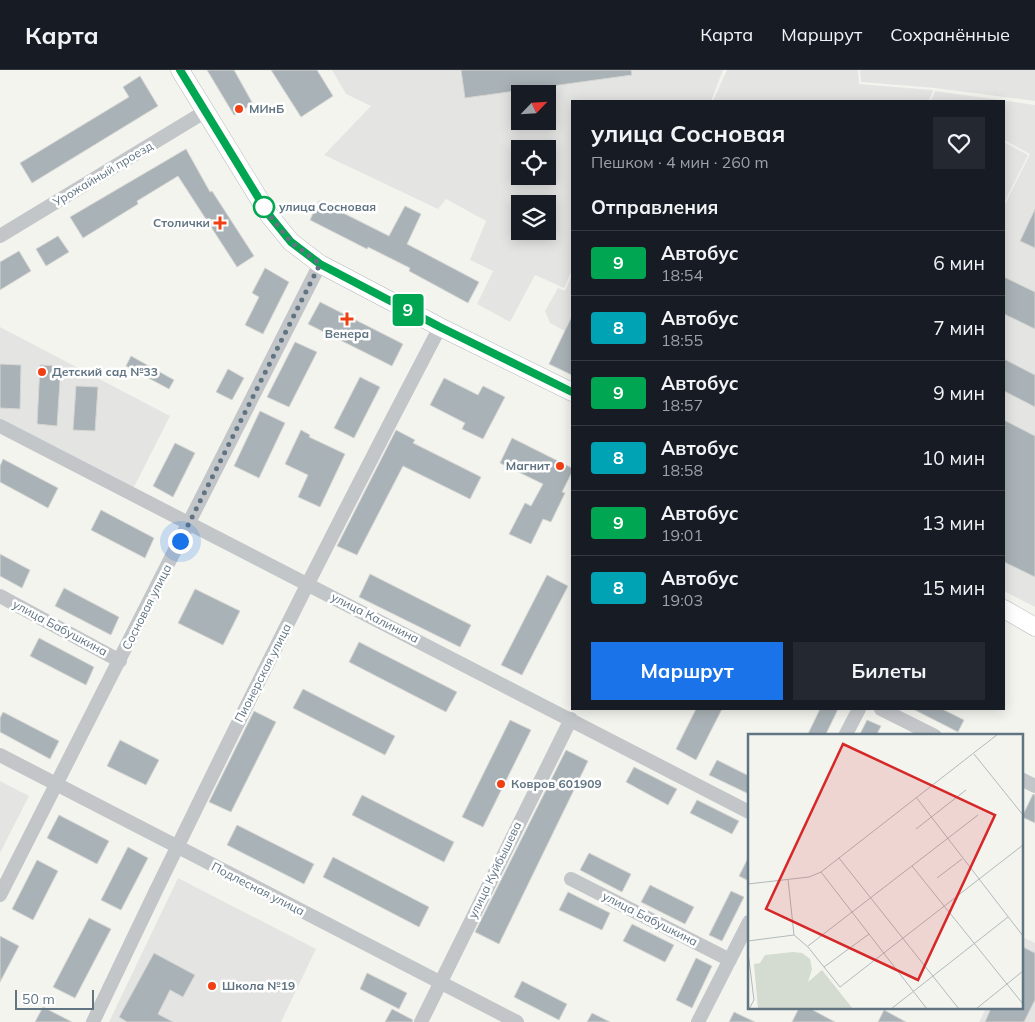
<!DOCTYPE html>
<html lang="ru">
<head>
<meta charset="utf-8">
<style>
	body { margin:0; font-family:Mulish,sans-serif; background:#242831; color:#f1f3f6; height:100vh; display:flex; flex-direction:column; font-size:19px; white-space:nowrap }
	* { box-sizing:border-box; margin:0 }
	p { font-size:16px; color:#9ea1a6 }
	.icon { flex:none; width:28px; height:28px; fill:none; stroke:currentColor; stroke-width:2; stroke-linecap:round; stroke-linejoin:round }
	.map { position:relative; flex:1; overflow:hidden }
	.details { position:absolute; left:571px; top:30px; width:434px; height:610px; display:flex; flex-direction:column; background:#171b24; border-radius:0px; box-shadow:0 2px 12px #0003 }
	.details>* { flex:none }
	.badge { padding:0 10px; border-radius:4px; font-size:18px; line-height:32px }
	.needle { width:32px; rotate:65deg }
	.fabs { position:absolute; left:511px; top:15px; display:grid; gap:10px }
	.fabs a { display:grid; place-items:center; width:45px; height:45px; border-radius:0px; background:#171b24; box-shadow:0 2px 12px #0003; font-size:25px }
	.scale { position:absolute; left:15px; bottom:12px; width:79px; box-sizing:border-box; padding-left:5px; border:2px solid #607482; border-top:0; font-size:14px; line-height:18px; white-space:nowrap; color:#607482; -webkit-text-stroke:4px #fff; paint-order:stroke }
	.you { position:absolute; width:25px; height:25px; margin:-12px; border:4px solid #fff; border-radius:50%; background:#1a73e8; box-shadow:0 0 0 8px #1a73e833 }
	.map>.badge { position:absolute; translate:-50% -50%; box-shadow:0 0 0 2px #fff }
	h2 { padding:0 20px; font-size:19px; line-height:45px }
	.round { display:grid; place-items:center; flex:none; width:52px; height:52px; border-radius:0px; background:#242831 }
	.overview { display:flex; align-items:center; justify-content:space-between; height:85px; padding:0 20px }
	h1 { font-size:24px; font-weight:700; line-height:38px }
	.primary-button { display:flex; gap:10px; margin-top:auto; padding:10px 20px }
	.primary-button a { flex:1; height:58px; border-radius:0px; background:#1a73e8; color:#fff; font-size:20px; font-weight:700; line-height:58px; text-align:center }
	.primary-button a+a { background:#242831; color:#f1f3f6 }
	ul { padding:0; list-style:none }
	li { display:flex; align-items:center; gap:15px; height:65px; padding:0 20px; border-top:1px solid #363941 }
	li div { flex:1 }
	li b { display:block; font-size:19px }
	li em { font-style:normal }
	li .badge { min-width:55px; font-weight:700; text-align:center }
	header { display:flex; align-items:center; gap:30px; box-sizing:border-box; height:70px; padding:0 25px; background:#171b24; border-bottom:1px solid #363941 }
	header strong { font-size:24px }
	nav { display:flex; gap:28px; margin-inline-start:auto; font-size:18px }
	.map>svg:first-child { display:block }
</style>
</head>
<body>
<header>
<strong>Карта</strong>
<nav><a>Карта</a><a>Маршрут</a><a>Сохранённые</a></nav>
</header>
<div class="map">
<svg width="1035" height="952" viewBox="0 0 1035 952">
	<rect width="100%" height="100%" fill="#f4f4ef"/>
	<path fill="#e4e5e3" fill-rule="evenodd" d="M332,0h391l-12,31h-139v169l-8,18 -29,-13 -25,47 -33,-18 16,-33 -23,-11 16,-39 -40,-22 -8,10 -114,-54 47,-49 -25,-12zM520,24h28v27h-28zM520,79h28v27h-28zM520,134h28v27h-28z
		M727,0h131l1,14 74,6 -4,11h-216z
		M860,0h175v31l-100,-13 -74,-6z
		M935,21l100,14v502l-31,-16v-385l26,-52 -26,-14v-39h-73z
		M1004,72l24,13 -24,48z
		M572,205v100l-23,-11 16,-33 -15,-8 -5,-12 13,-23 7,3z
		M0,257l170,89 -37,73 -133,-69z
		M0,711l29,15 -29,57z
		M178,808l138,71 -35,73h-172z
		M1022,867l13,6v79h-56l7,-14h35z"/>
	<path fill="#a9b2b6" stroke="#d5d5d2" d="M207,0h27l19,34 -19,11z
		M271,0h46l16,26 -32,21z
		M461,0h170l1,5 -167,23z
		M140,6l18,30 -126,77 -12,-20 109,-66 -6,-10z
		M186,79l24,43 2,-1 42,65 -17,11 -59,-91 -41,25 1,3 -55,34 -13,-21z
		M319,131l70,35 16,-30 16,8 -14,30 72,38 -11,21 -59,-32 1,-3 -42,-21 -1,2 -57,-29z
		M1035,139v39l-15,-7z
		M58,166l11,16 -23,14 -10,-17z
		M19,181l12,20 -31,19v-28z
		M265,198l24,14 -26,52 -18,-9 14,-28 -7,-4z
		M1004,207l31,15v37l-31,-15z
		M320,232l83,42 -11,22 -84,-42z
		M572,246v59l-23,-11z
		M295,272l22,10 -28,55 -22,-10z
		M131,286l43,24 -5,9 -43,-23z
		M1004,289l31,16v32l-31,-16z
		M0,294l21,1 -1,44 -20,-1z
		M40,295l21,1 -4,60 -20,-2z
		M228,299l16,9 -12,22 -16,-8z
		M360,307l20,10 -26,51 -20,-10z
		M444,308l34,17 5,-9 22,11 -22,42 -21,-10 3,-6 -35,-18z
		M76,316l22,1 -3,44 -22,-1z
		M260,341l25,12 -26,55 -25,-12z
		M1004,350l31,16v141l-31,-15z
		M301,360l9,5 -1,2 36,17 -25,53 -22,-10 10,-22 -23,-11z
		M396,360l19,10 -2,3 68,34 -11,22 -67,-33 -46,89 -20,-9z
		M512,368l60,30v4l-10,20 3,1 -14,29 -8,-3 -12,25 -22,-10 16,-31 6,3 12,-22 -43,-21z
		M175,373l20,10 -22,44 -20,-11z
		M3,389l55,29 -10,20 -48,-26v-16z
		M101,440l53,28 -9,20 -54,-28z
		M0,484l30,16 -8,18 -22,-12z
		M370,504l101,51 -11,22 -101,-50z
		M547,505l21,11 -46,89 -21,-10z
		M64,518l55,29 -8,18 -56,-29z
		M195,519l45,22 -17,34 -45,-22z
		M39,568l55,29 -8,18 -56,-29z
		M359,572l98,50 -11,20 -97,-50z
		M303,619l92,47 -10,19 -92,-47z
		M696,639h26l-26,51 -20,-11z
		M820,639h18l-13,27h-18z
		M913,639h29l22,11 -6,12z
		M254,641l22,11 -45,90 -22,-10z
		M3,642l56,29 -9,18 -50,-27v-14z
		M510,650l21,10 -48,97 -21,-10z
		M867,650l14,6 -5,10h-17z
		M120,670l39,20 -13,25 -39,-19z
		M566,680l22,11 -89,183 -24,-12z
		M717,690l32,16v18l-40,-19z
		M634,697l43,22 -9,16 -42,-23z
		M1033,724l2,1v28l-13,-6z
		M362,725l92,47 -10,20 -92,-47z
		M697,730l42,21 -7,13 -42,-21z
		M59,745l50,26 -12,23 -50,-26z
		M237,755l77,39 -10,20 -77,-39z
		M128,777l20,11 -27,52 -20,-10z
		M589,783l42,21 -9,18 -42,-22z
		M749,786v25l-10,-5z
		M333,787l96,50 -10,20 -96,-50z
		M37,790l21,11 -25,49 -21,-11z
		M650,815l44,22 -9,17 -44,-22z
		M731,821l13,6 -22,44 -13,-6z
		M568,822l42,21 -8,17 -43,-20z
		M89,848l22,11 -36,69 -22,-11z
		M632,854l42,21 -9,17 -42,-21z
		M0,866l19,10 -19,36z
		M1021,876l14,7v47l-11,22h-39l6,-14h30z
		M154,883l41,22 -12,22 -13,-7 -12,24 15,8h-46l-8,-5z
		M696,888l16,8 -20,42 -16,-8z
		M367,903l40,20 -8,16 -39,-20z
		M522,911l45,23 -8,16 -45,-23z
		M43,937l29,15h-37z
		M799,938h10l26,14h-43z
		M392,939l21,11 -1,2h-27z
		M884,940l22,12h-28z
		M734,942l21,10h-26z
		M592,943l18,9h-23z"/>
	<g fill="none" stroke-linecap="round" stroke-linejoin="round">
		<defs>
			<path id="major" d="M180,0l89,145 22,27 29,22 120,63 132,65
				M1004,539l31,18"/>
		</defs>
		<use href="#major" stroke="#b3b8bb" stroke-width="19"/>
		<path stroke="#c2c6c9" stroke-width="14" d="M0,166l206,-125
			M0,356l749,386
			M0,526l120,65
			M881,639l54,27
			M845,666l14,-27
			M0,685l517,267
			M1021,709l14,7
			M571,809l159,81
			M0,825l320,-631
			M93,952c111,-234 227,-466 347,-695
			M421,952l150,-303
			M698,952l51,-100"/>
		<use href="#major" stroke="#fff" stroke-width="18"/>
	</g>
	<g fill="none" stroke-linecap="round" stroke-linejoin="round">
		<defs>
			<path id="line" d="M180,0l89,145 22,27 29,22 120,63 132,65"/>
		</defs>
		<use href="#line" stroke="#fff" stroke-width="11"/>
		<use href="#line" stroke="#00a651" stroke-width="8"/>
		<path stroke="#607482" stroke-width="5" stroke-dasharray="0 9" d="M180,471l140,-277 -29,-22 -22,-27 -7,-12 2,4"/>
	</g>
	<g fill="#f03f13" stroke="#fff" stroke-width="2">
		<circle cx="239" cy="39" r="5"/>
		<path d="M217.5 145.5h5v5h5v5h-5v5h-5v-5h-5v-5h5z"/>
		<path d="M344.5 241.5h5v5h5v5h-5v5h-5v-5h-5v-5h5z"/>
		<circle cx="42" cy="302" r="5"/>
		<circle cx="560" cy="396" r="5"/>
		<circle cx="501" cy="714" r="5"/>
		<circle cx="212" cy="916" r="5"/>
	</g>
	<circle fill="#fff" stroke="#00a651" stroke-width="2.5" cx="264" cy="137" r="10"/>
	<g text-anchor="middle" stroke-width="5" stroke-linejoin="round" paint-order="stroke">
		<g font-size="12" font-weight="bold" fill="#607482" stroke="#fff" text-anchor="start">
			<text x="249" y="43">МИнБ</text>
			<text x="210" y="157" text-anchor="end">Столички</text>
			<text x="347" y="268" text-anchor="middle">Венера</text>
			<text x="52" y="306">Детский сад №33</text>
			<text x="550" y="400" text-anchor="end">Магнит</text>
			<text x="511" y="718">Ковров 601909</text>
			<text x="222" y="920">Школа №19</text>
		</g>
		<g font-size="12" fill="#607482" stroke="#fff">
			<text transform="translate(103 104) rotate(-31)" y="4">Урожайный проезд</text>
			<text transform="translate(147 537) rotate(-63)" y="4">Сосновая улица</text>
			<text transform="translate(375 548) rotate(27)" y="4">улица Калинина</text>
			<text transform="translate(60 558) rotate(28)" y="4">улица Бабушкина</text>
			<text transform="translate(263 603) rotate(-63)" y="4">Пионерская улица</text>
			<text transform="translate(495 800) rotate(-64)" y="4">улица Куйбышева</text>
			<text transform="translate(258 819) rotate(27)" y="4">Подлесная улица</text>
			<text transform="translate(650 849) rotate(27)" y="4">улица Бабушкина</text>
		</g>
		<g font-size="12" font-weight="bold" fill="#607482" stroke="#fff" text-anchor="start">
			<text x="279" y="141">улица Сосновая</text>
		</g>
	</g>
	<g transform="translate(748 664)">
		<rect width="275" height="275" fill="#f4f4ef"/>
		<path d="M45,218l9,1 8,6 2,10 -4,13 14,-12 31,39h-95l-4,-45 6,-1 5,-8z" fill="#d4dbd0"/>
		<path fill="none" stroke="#b0b9bc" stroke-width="1" d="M226,20l49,61M168,63l107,139M168,95l50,-39M91,124l120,151M164,132l111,138M73,138l106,137M189,144l25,-19M40,145l6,56 14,12 32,40 183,-142M0,150l61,-7 12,-5 177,-138M0,207l46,-6M60,212l170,-131M0,218l6,48 -5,9M76,233l45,-33M143,275l117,-92M228,275l47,-38"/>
		<path fill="#d62828" fill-opacity="0.15" stroke="#d62828" stroke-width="2.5" d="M95,10l152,71 -77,165 -152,-71z"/>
		<rect width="275" height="275" fill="none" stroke="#607482" stroke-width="2.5"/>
	</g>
</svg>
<div class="fabs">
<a><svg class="needle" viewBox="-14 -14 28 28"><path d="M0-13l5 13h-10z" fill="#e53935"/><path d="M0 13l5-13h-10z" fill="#9ea1a6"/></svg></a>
<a><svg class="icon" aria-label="locate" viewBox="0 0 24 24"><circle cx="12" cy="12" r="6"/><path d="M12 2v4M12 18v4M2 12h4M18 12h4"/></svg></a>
<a><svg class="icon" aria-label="layers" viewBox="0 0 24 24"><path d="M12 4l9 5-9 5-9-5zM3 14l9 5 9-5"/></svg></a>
</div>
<div class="scale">50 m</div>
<div class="you" style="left:180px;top:471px"></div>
<b class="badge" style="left:408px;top:240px;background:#00a651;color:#fff">9</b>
<section class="details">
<div class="overview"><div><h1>улица Сосновая</h1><p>Пешком · 4 мин · 260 m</p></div><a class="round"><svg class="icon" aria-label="heart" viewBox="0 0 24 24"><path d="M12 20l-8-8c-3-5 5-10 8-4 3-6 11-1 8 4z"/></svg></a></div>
<h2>Отправления</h2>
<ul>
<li><span class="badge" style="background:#00a651;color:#fff">9</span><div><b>Автобус</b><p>18:54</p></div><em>6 мин</em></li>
<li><span class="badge" style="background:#00a3b4;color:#fff">8</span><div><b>Автобус</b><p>18:55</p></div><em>7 мин</em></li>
<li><span class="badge" style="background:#00a651;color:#fff">9</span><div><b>Автобус</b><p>18:57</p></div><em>9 мин</em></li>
<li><span class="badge" style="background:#00a3b4;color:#fff">8</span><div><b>Автобус</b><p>18:58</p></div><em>10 мин</em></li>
<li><span class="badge" style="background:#00a651;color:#fff">9</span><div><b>Автобус</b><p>19:01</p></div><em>13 мин</em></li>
<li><span class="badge" style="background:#00a3b4;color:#fff">8</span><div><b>Автобус</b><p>19:03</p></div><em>15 мин</em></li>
</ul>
<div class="primary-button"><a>Маршрут</a><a>Билеты</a></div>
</section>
</div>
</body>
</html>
